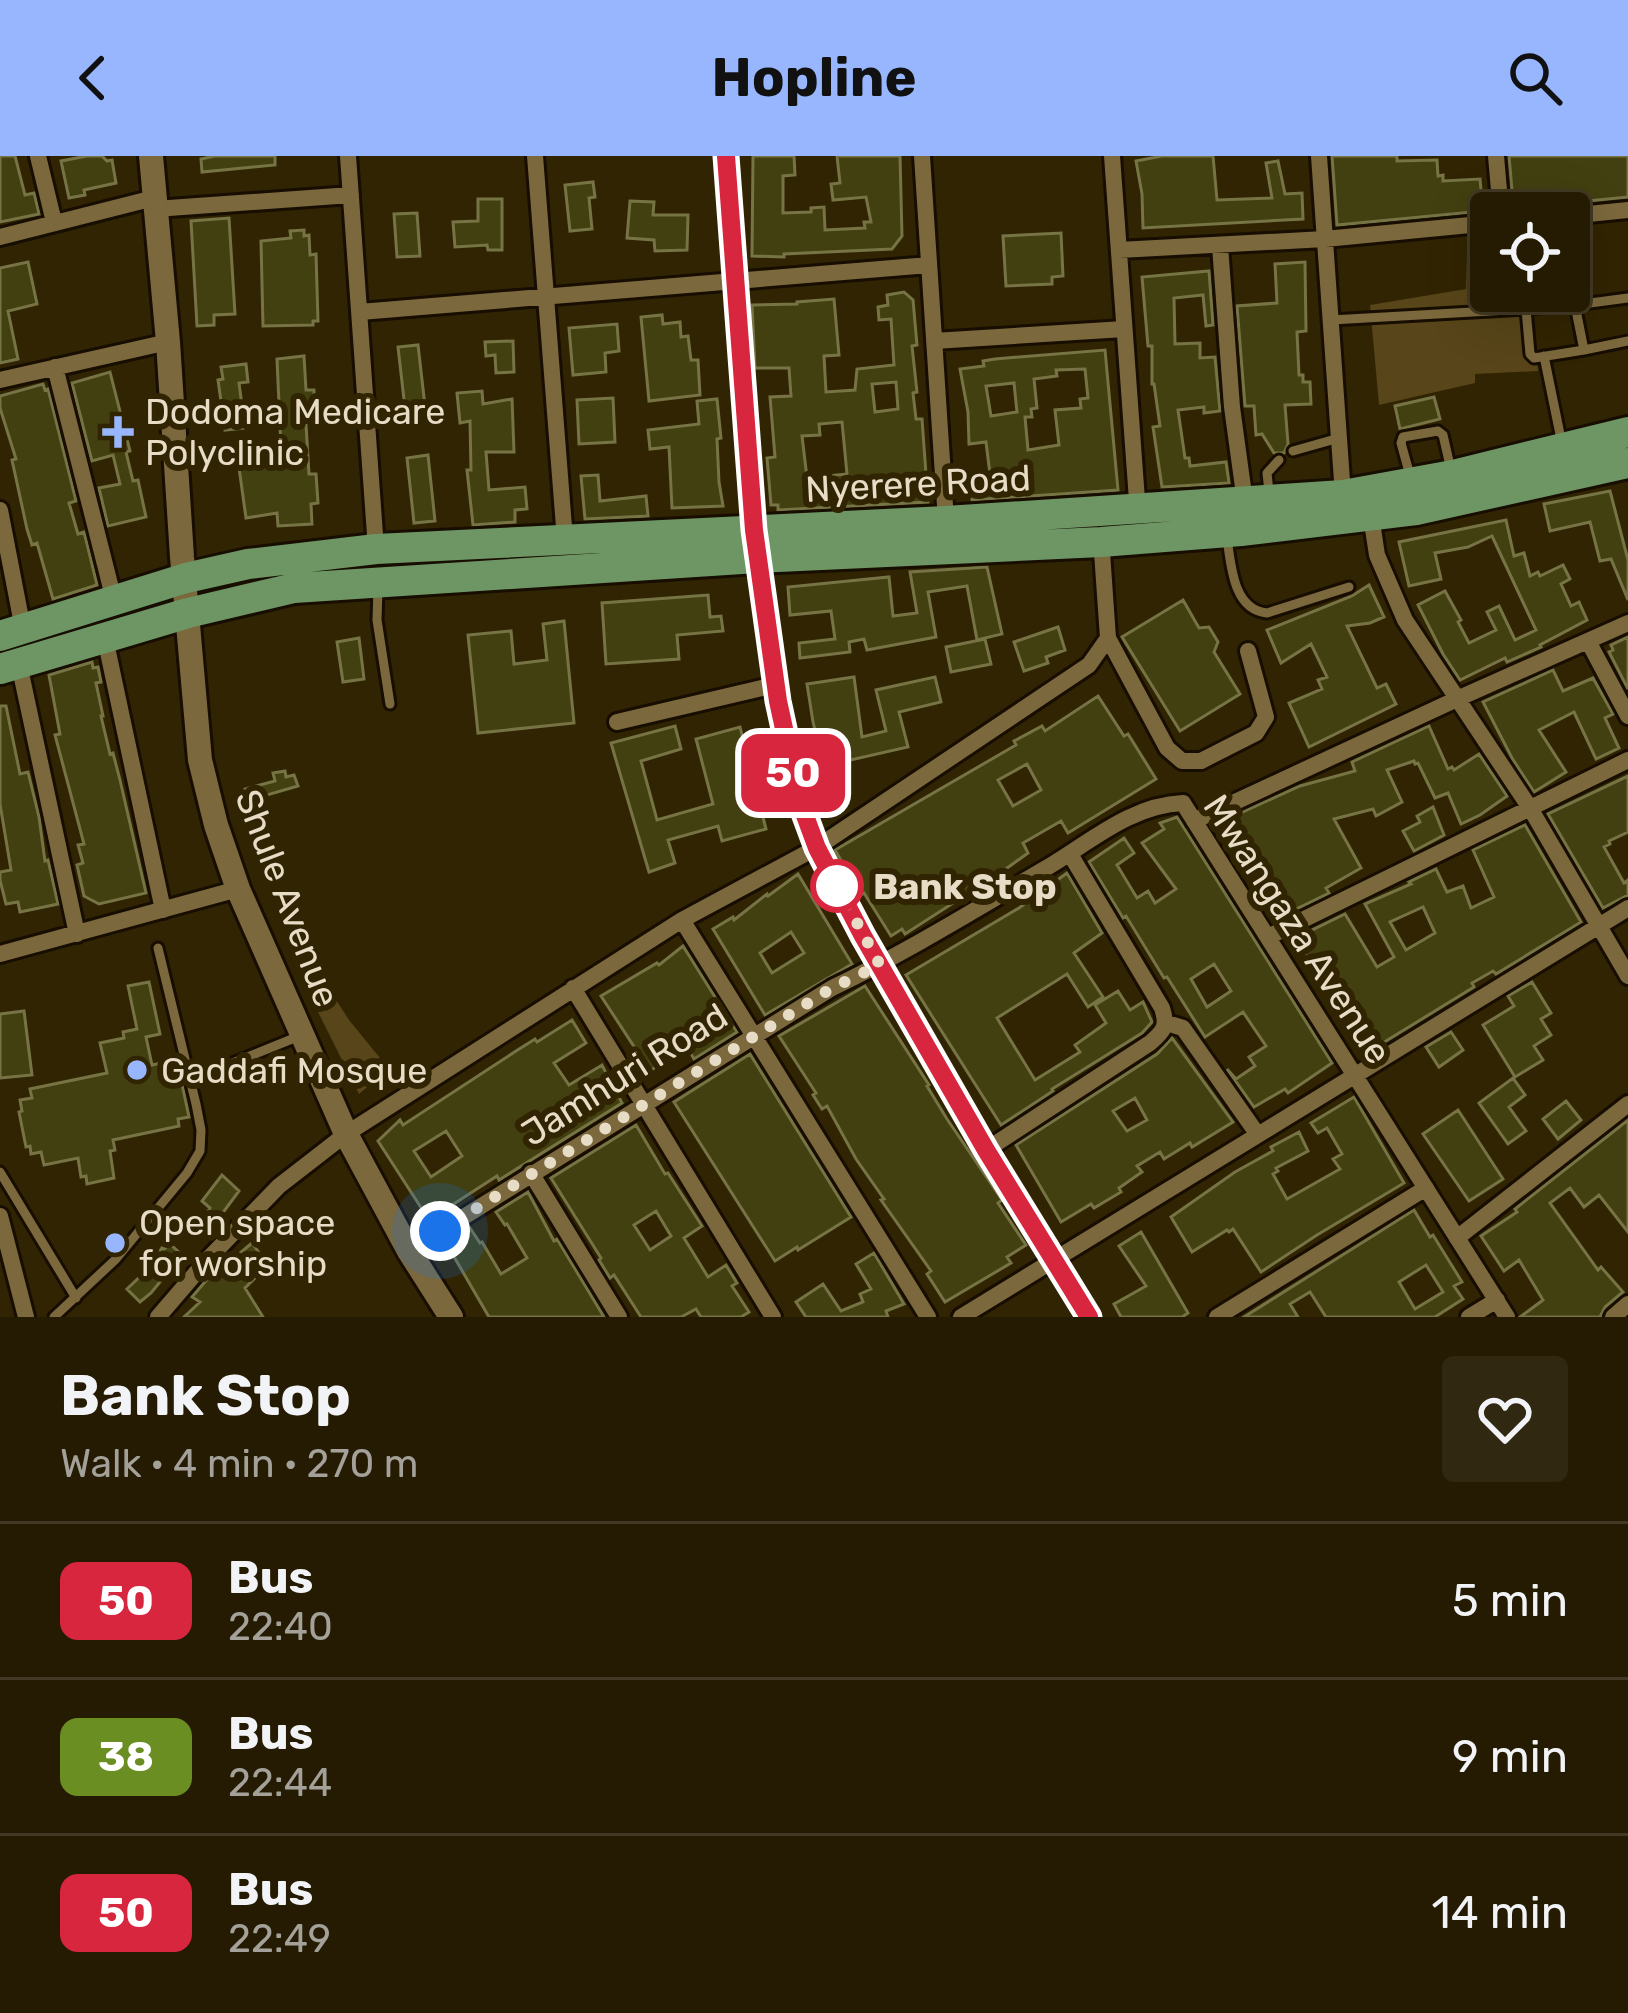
<!DOCTYPE html>
<html lang="en">
<head>
<meta charset="utf-8">
<style>
	body { margin:0; font-family:Rubik,sans-serif; background:#312811; color:#f1f3f6; height:100vh; display:flex; flex-direction:column; font-size:45px; white-space:nowrap }
	* { box-sizing:border-box; margin:0 }
	p { font-size:39px; color:#a3a199 }
	.icon { flex:none; width:66px; height:66px; fill:none; stroke:currentColor; stroke-width:2; stroke-linecap:round; stroke-linejoin:round }
	.map { position:relative; height:1161px; overflow:hidden }
	.side { display:flex; flex-direction:column; background:#251b02; flex:1 }
	.side>* { flex:none }
	.badge { padding:0 24px; border-radius:18px; font-size:42px; line-height:78px }
	.buttons { position:absolute; left:1470px; top:36px; display:grid; gap:24px }
	.buttons a { display:grid; place-items:center; width:120px; height:120px; border-radius:12px; background:#251b02; box-shadow:0 12px 48px #0002,0 0 0 3px #423924; font-size:60px }
	.you { position:absolute; width:60px; height:60px; margin:-30px; border:9px solid #fff; border-radius:50%; background:#1a73e8; box-shadow:0 0 0 18px #1a73e833 }
	.map>.badge { position:absolute; translate:-50% -50%; box-shadow:0 0 0 6px #fff }
	.round { display:grid; place-items:center; flex:none; width:126px; height:126px; border-radius:12px; background:#312811 }
	.summary { display:flex; align-items:center; justify-content:space-between; height:204px; padding:0 60px }
	h1 { font-size:57px; font-weight:700; line-height:90px }
	ul { padding:0; list-style:none }
	li { display:flex; align-items:center; gap:36px; height:156px; padding:0 60px; border-top:3px solid #423924 }
	li div { flex:1 }
	li b { display:block; font-size:45px }
	li em { font-style:normal }
	li .badge { min-width:132px; font-weight:700; text-align:center }
	header { display:flex; justify-content:space-between; align-items:center; height:156px; padding:0 60px; background:#97b6fd; color:#111; font-size:54px; font-weight:700 }
	.map>svg:first-child { display:block }
</style>
</head>
<body>
<header><svg class="icon" aria-label="back" viewBox="0 0 24 24"><path d="M15 5l-7 7 7 7"/></svg>Hopline<svg class="icon" aria-label="search" viewBox="0 0 24 24"><circle cx="10" cy="10" r="6"/><path d="M15 15l6 6"/></svg></header>
<div class="map">
<svg width="1628" height="1161" viewBox="0 0 1628 1161">
	<rect width="100%" height="100%" fill="#312402"/>
	<path fill="#584519" d="M1491,99v36h40l7,80 -63,3v9l-96,22 -9,-100 96,-16 1,-33z
		M315,811l34,53 40,49 -30,25 -57,-114z"/>
	<path fill="#423f10" stroke="#767345" stroke-width="3" fill-rule="evenodd" d="M0,0h15l10,39 9,-2 5,21 -39,8z
		M87,0h15l5,5 5,-1 4,23 -32,7 1,5 -16,3 -8,-37z
		M215,0h60v9l-73,7 -1,-13z
		M753,0h41l1,19 -12,1v37l28,-1v-4l13,-1 1,23 40,-2 -1,-6h7l-5,-25 -33,3 -2,-16 9,-1 -3,-27h63l2,80 -10,13 -108,5v3l-32,-1z
		M1162,0h51l4,44 55,-2 -6,-35 12,-2 7,33 17,-1 1,26 -160,9 -1,-34 -6,-33z
		M1332,0h65v5l40,-1 1,16 5,-1v6l37,-2 3,32 -146,14z
		M1509,0h119v41l-60,6 -11,9 -43,1z
		M593,26l2,15 -6,1 3,31 -22,2 -5,-46z
		M478,43h24v51h-14l-1,-5 -32,2 -2,-25 25,-1z
		M630,45l24,1 -1,13h35l-1,35 -32,1 -1,-11 -27,-2z
		M417,57l3,43 -23,1 -3,-43z
		M229,62l6,96 -21,1v10l-17,1 -6,-105z
		M304,74v6l5,-1 1,20 6,-1 2,67h-5v4l-50,1 -2,-85 30,-3 -1,-7z
		M1061,77l2,43 -11,1v7l-46,2 -3,-50z
		M28,106l9,42 -29,7 10,48 -18,4v-95z
		M1305,106l1,69 -9,1 2,43h4v7h7l1,22 -26,1 3,39 -4,9h-10l-12,-19 -6,1 -2,-29h-9l-8,-100 40,-3 -2,-39z
		M1209,115l4,54 -7,1 -3,-31 -29,3 1,46 25,-1v15l15,-1 5,54 -16,2v-6l-26,3 7,48h4l1,8 36,-4 3,21 -67,4 -9,-60 7,-1 -6,-42h-2v-38h-4l-6,-69z
		M904,136l9,8 4,45 -5,1 5,46 -4,1 3,26h6l6,83 -150,8v-5h-7l-4,-47 8,-1 -5,-60 21,-1 -2,-28h-34l-3,-63 45,-1v-2l37,-3 5,56 -15,1 2,36 29,-2 2,-21 37,-4 -3,-46 -12,1 -1,-13 10,-2 -1,-10zM896,226l2,27 -23,3 -3,-28zM842,266l5,52 -40,4 -5,-42 18,-1 -1,-11z
		M662,159l1,9 17,-2 1,15 7,-1 3,24h7l2,35 -51,6 -8,-84z
		M617,168l2,27 -14,2 1,19 -33,3 -4,-47z
		M513,185l1,31 -18,1 -1,-18 -9,1 -1,-14z
		M418,189l8,70 -20,2 -8,-70z
		M1105,194l13,140 -146,10 -1,-10h4l-1,-5 17,-3 -5,-40 -17,2 -1,-32 -8,-43 24,-3 -1,-5 12,-2zM1085,213l3,29 -8,1 1,9 -26,2 4,35 -31,5 -3,-33h7l-1,-8 6,-1 -3,-29 23,-3 -1,-6zM1014,227l3,29 -26,4 -5,-30z
		M304,200l2,34h8v18h-9l4,66h7l2,29 -7,1 1,20 -34,2 -1,-13 -31,5 -10,-72 19,-3 1,8 25,-2 -4,-90z
		M246,208l2,18 -9,1 6,45 -20,2 -7,-50 5,-1 -2,-12z
		M110,216l20,79 -4,1 7,29 5,-1 8,37 -38,9 -9,-38 21,-4 -7,-29 -21,6 -20,-78z
		M43,228l2,6 3,-1 28,112 -7,2 9,31 6,-2 13,53 -44,14 -16,-56 -5,2 -5,-16 -15,-69 4,-1 -16,-51v-12z
		M482,235l1,13 29,-5 2,53h-28l3,38 36,-3 2,22 -12,1v12l-42,3 -6,-55h4l-1,-49 -10,2 -3,-30z
		M1434,241l6,22 -40,10 -5,-23z
		M613,242l2,44 -36,2 -2,-44z
		M717,243l4,39 -4,1 2,43 4,24 -51,2 -3,-61 -19,2 -2,-19 51,-6 -2,-23z
		M428,299l7,66 -21,2 -7,-65z
		M598,319l2,26 46,-5 2,20 -63,3 -4,-43z
		M1610,335l18,69v40l-17,-41 -11,2 -10,-39 -40,9 -6,-27z
		M1506,364l8,36 10,-3 6,23 8,-4 2,4 23,-11 7,14 -9,5 10,22 8,-4 8,18 -47,25 1,2 -34,15 -2,-4 -45,22 -17,-26 -25,-49 27,-14 16,29 -3,2 11,21 27,-13 -9,-18 12,-6 16,34 21,-10 -44,-94 -24,11 -33,6 6,26 -32,7 -10,-44z
		M987,411l15,67 -25,6 -10,-54 -39,6 8,45 -69,13 -3,-11 -15,3 1,10 -50,6 -1,-15 36,-4 -4,-28 -41,4 -2,-28 101,-10 4,39 24,-3 -7,-41z
		M1369,429l15,32 -14,6 -23,3 30,62 9,-4 10,20 -87,43 -20,-44 33,-14 -4,-9 9,-3 -16,-33 -30,19 -14,-33 85,-34z
		M708,439l2,22 11,-1 2,15 -46,4 2,24 -73,5 -4,-61z
		M1183,444l16,28 10,-1 9,15 -4,10 26,42 -60,37 -58,-94z
		M564,465l10,102 -96,10 -10,-98 43,-4 3,33 33,-4 -4,-36z
		M1058,471l7,23 -19,7 2,6 -24,8 -10,-29z
		M1628,481v52l-19,-37 4,-2 -2,-5z
		M359,482l5,41 -21,3 -6,-40z
		M985,483l6,25 -40,8 -5,-25z
		M92,506l1,6 5,-1 3,15 -5,1 7,33h-2l9,38 3,-1 7,27 26,113 -47,11 -15,-8 -7,-31 6,-2 -5,-18 6,-1 -29,-109 5,-1 -11,-59z
		M1553,514l10,21 30,-13 20,36 -8,4 14,30 -23,11 -22,-47 -35,18 27,42 -32,20 -22,-34 -29,-56z
		M854,521l8,60 24,-6 -10,-41 59,-13 6,25 -42,10 9,35 -84,19 -11,-44 -6,-38z
		M1098,540l26,40 4,-2 28,45 -88,54 -7,-12 -38,22 5,10 -25,18 -98,63 -3,-5 -11,7 -27,-43 -3,2 -26,-45 181,-105 -2,-4 28,-15 3,5zM1027,608l14,26 -28,16 -15,-26z
		M0,550h6l14,68 8,-2 11,45 6,44 3,-1 10,44 -38,8 -2,-10 -12,2 -6,-24v-8l11,-2 -11,-66z
		M675,570l6,23 -40,12 16,59 56,-16 -17,-65 44,-12 26,102 -44,12 -4,-15 -50,14 7,23 -26,9 -38,-129z
		M1429,570l19,43 4,-2 2,3 25,-16 28,42 -27,19 -19,9 -13,-31 -13,5 -17,-35 -3,1 -1,-3 -27,9 15,32 -26,14 -3,-7 -39,10 27,49 -35,20 3,5 -39,19 -56,-96 66,-30 55,-15 -3,-9z
		M285,615l1,6 8,-2 4,11 -45,13 -6,-1 -2,-9 30,-8 -2,-8z
		M1628,620v56l-19,9 1,3 -6,3 20,36 4,-3v15l-25,13 -55,-94z
		M1433,651l11,28 -30,16 -11,-20 17,-9 -3,-6z
		M1177,661l155,246 -44,30 -3,-4 -31,18 -27,-38 9,10 19,-13 -6,-9 17,-11 -23,-34 -38,25 -38,-60 -3,1 -38,-62 -3,2 -34,-56 35,-24 10,15 -17,12 20,33 11,-7 7,12 21,-14 -34,-46 22,-14 -4,-6zM1214,808l17,27 -24,16 -16,-28z
		M1525,669l56,97 -85,52 -3,-3 -21,12 2,4 -101,62 -52,-87 -8,5 -17,-29 49,-24 32,53 17,-10 -29,-53 46,-20 -2,-2 27,-13 11,23 16,-6 8,22 23,-11 -21,-47zM1423,751l12,26 -29,17 -16,-28z
		M1067,717l35,60 -28,20 29,44 -15,10 -21,-33 -70,44 38,62 45,-28 -5,-7 31,-22 -11,-18 23,-14 12,19 13,-8 9,20 -10,11 -90,56 1,2 -52,34 -95,-150 113,-67z
		M798,718l54,90 -87,51 -52,-86 20,-12 1,3 33,-26 1,2zM791,776l13,21 -32,20 -12,-20z
		M683,790l54,86 -43,27 -8,-14 -36,26 -49,-75 56,-33 2,2z
		M149,826l11,52 -14,3 6,28 14,-3 3,15 11,-2 9,42 -11,2 1,7 -66,14 2,10 -5,1 4,27 -27,6 -1,-8 -5,1 -3,-19 -34,7 -3,-13 -10,2 -1,-8 -4,1 -7,-35 3,-1 -2,-11 12,-2 -2,-9 77,-16 -7,-30 24,-5 -1,-6 14,-3 -9,-43z
		M1532,826l19,31 -10,6 10,16 -17,11 9,14 -28,17 -32,-52 31,-19 -6,-10z
		M865,830l64,99 -2,1 20,33 53,78 2,3 -4,3 28,42 -19,12 4,6 -66,39 -18,-28 4,-3 -50,-71 3,-1 -28,-40 -29,-53 -5,3 -9,-14 3,-2 -37,-57z
		M24,855l8,64 -32,3v-64z
		M572,864l14,23 -32,20 15,22 33,-20 20,38 -123,77 -2,-4 -68,44 -51,-79 22,-21 3,5 113,-74 19,-12 2,3zM446,975l16,25 -31,21 -17,-26z
		M1451,876l12,18 -24,17 -13,-20z
		M1172,882l61,84 -41,25 -2,-4 -26,16 -4,-7 -23,14 5,6 -23,16 2,4 -27,16 -3,-4 -30,18 -45,-77 141,-91zM1135,942l12,22 -20,11 -14,-20z
		M750,898l101,163 -53,33 -1,-3 -22,14 -101,-159z
		M1513,922l12,17 -16,12 17,24 -18,13 -29,-41z
		M1354,941l50,86 -87,52 -56,37 -28,-43 -4,3 -2,-2 -35,22 -21,-35 64,-45 38,-21 -2,-4 28,-15 9,19 -32,17 2,3 -5,3 14,25 53,-30 -7,-10 9,-5 -15,-26 -9,5 -7,-10z
		M1566,945l15,19 -23,19 -15,-20z
		M1458,954l45,69 -34,22 -46,-67z
		M1628,964v112l-29,-37 -15,12 -14,-19 -20,15 48,67 3,-3 22,25 -18,15 -5,10h-80l23,-17 -24,-40 -15,11 -23,-35 36,-24 -2,-3z
		M636,969l29,49 3,-1 34,53 -18,12 24,39 18,-12 11,18 -5,3 17,26 -8,5h-40l-5,-8 -15,8h-40l-27,-42 -4,3 -11,-18 2,-2 -50,-80zM656,1055l15,25 -21,14 -16,-25z
		M222,1019l17,16 -23,31 -10,-8 4,-6 -8,-7z
		M528,1036l26,49 3,-2 47,78h-115l-43,-74 24,-15 10,15 2,-1 19,32 26,-16 -20,-34 -2,1 -9,-13z
		M1414,1054l16,27 3,-2 29,47 -8,4 9,13 -28,18h-109l-16,-25 -20,12 8,13h-54zM1426,1109l17,27 -28,17 -16,-27z
		M1141,1076l47,81 -6,4h-61l-7,-13 32,-18 -27,-40z
		M252,1087l16,22 -23,23 18,29h-79l16,-15 -8,-5 24,-28 8,-8 3,3z
		M170,1088l12,11 -31,38 -11,9 -13,-13 21,-20 14,-21 2,1z
		M874,1097l30,51 -18,7 2,6h-82l-10,-15 27,-18 18,27 22,-9 -3,-8 11,-5 -15,-25z"/>
	<g fill="none" stroke-linecap="round" stroke-linejoin="round">
		<defs>
			<path id="service" d="M1575,149l9,45 -50,8 -4,-4 -4,-45z
				M1575,149l53,-7
				M1331,164l195,-11
				M1584,194l44,-9
				M1544,200l18,88
				M1293,295l46,-13
				M1411,323l-10,-36 2,-6 35,-6 5,4 8,35
				M1269,336l-2,-19 12,-13
				M1227,382c4,27 6,72 40,75l82,-26
				M378,432l-1,32 13,84
				M190,924l112,-45
				M0,1016l76,126
				M54,1161l62,-58 71,-86 13,-22 1,-21 -5,-26 -38,-156"/>
			<path id="minor" d="M38,0l16,66
				M348,0l28,393
				M535,0l30,384
				M726,0l28,374 23,171 23,101 16,46 47,88 123,214 103,167
				M922,0l24,365
				M1112,0l26,358
				M1319,0l24,339
				M1496,0l5,57
				M155,53l196,-14
				M1569,60l59,-6
				M0,81l154,-39
				M1220,90l12,161 13,95
				M1119,94l206,-11 166,-16
				M360,156l569,-47
				M934,185l190,-12
				M55,211l59,233
				M0,224l168,-38
				M0,354l23,119
				M1371,360l6,39 28,65 125,188 98,168
				M1101,382l7,100 59,110 15,13h19l55,-28 10,-16 -18,-66
				M105,482l58,272
				M1588,485l40,75
				M19,508l58,270
				M617,566l158,-37
				M1194,665l263,-122 171,-76
				M682,764l246,397
				M1268,781l360,-177
				M0,798l238,-65
				M573,832l200,329
				M1167,867l16,5 75,107
				M986,994l164,-107c14,-12 18,-17 12,-35l-92,-154
				M531,1017l88,144
				M0,1060l26,101
				M1457,1082l171,-134
				M409,1095l423,-263c73,-35 141,-77 211,-118 45,-26 87,-65 140,-67l324,514
				M158,1161l49,-57 72,-74 67,-52 336,-214 134,-72 273,-183 19,-27
				M961,1161l667,-409
				M1217,1161l209,-129
				M1469,1161l28,-17
				M1613,1161l15,-13"/>
			<path id="secondary" d="M151,0l17,186 14,215 18,203 16,65 22,64 108,245 63,117 42,66"/>
			<path id="trunk" d="M0,480l186,-58 62,-14 128,-15 570,-28 397,-26 110,-20 175,-43
				M0,513l188,-56 106,-25 463,-30 344,-16 140,-11 175,-21 212,-47"/>
		</defs>
		<use href="#service" stroke="#170d00" stroke-width="15"/>
		<use href="#minor" stroke="#170d00" stroke-width="22"/>
		<use href="#secondary" stroke="#170d00" stroke-width="30"/>
		<use href="#trunk" stroke="#170d00" stroke-width="36"/>
		<use href="#service" stroke="#7b683c" stroke-width="9"/>
		<use href="#minor" stroke="#7b683c" stroke-width="16"/>
		<use href="#secondary" stroke="#7b683c" stroke-width="24"/>
		<use href="#trunk" stroke="#6e9664" stroke-width="30"/>
	</g>
	<g fill="none" stroke-linecap="round" stroke-linejoin="round">
		<defs>
			<path id="line" d="M726,0l28,374 24,171 22,101 17,46 46,88 123,214 103,167"/>
		</defs>
		<use href="#line" stroke="#fff" stroke-width="27"/>
		<use href="#line" stroke="#d7263d" stroke-width="18"/>
		<path stroke="#e7dcc5" stroke-width="12" stroke-dasharray="0 21.6" d="M440,1075l392,-243 48,-23 -48,-88 5,9"/>
	</g>
	<g fill="#97b6fd" stroke="#312402" stroke-width="4.5">
		<path d="M112 258h12v12h12v12h-12v12h-12v-12h-12v-12h12z"/>
		<circle cx="137" cy="914" r="12"/>
		<circle cx="115" cy="1087" r="12"/>
	</g>
	<circle fill="#fff" stroke="#d7263d" stroke-width="6" cx="837" cy="730" r="24"/>
	<g text-anchor="middle" stroke-width="12" stroke-linejoin="round" paint-order="stroke">
		<g font-size="36" fill="#e7dcc5" stroke="#312402" text-anchor="start">
			<text x="145" y="268">Dodoma Medicare<tspan x="145" dy="41">Polyclinic</tspan></text>
			<text x="161" y="927">Gaddafi Mosque</text>
			<text x="139" y="1079">Open space<tspan x="139" dy="41">for worship</tspan></text>
		</g>
		<g font-size="36" fill="#e7dcc5" stroke="#312402">
			<text transform="translate(918 327) rotate(-3)" y="13">Nyerere Road</text>
			<text transform="translate(288 742) rotate(69)" y="13">Shule Avenue</text>
			<text transform="translate(1298 773) rotate(57)" y="13">Mwangaza Avenue</text>
			<text transform="translate(624 918) rotate(-32)" y="13">Jamhuri Road</text>
		</g>
		<g font-size="36" font-weight="bold" fill="#e7dcc5" stroke="#312402" text-anchor="start">
			<text x="873" y="743">Bank Stop</text>
		</g>
	</g>
</svg>
<div class="buttons">
<a><svg class="icon" aria-label="locate" viewBox="0 0 24 24"><circle cx="12" cy="12" r="6"/><path d="M12 2v4M12 18v4M2 12h4M18 12h4"/></svg></a>
</div>
<div class="you" style="left:440px;top:1075px"></div>
<b class="badge" style="left:793px;top:617px;background:#d7263d;color:#fff">50</b>
</div>
<section class="side">
<div class="summary"><div><h1>Bank Stop</h1><p>Walk · 4 min · 270 m</p></div><a class="round"><svg class="icon" aria-label="heart" viewBox="0 0 24 24"><path d="M12 20l-8-8c-3-5 5-10 8-4 3-6 11-1 8 4z"/></svg></a></div>
<ul>
<li><span class="badge" style="background:#d7263d;color:#fff">50</span><div><b>Bus</b><p>22:40</p></div><em>5 min</em></li>
<li><span class="badge" style="background:#6b8e23;color:#fff">38</span><div><b>Bus</b><p>22:44</p></div><em>9 min</em></li>
<li><span class="badge" style="background:#d7263d;color:#fff">50</span><div><b>Bus</b><p>22:49</p></div><em>14 min</em></li>
</ul>
</section>
</body>
</html>
